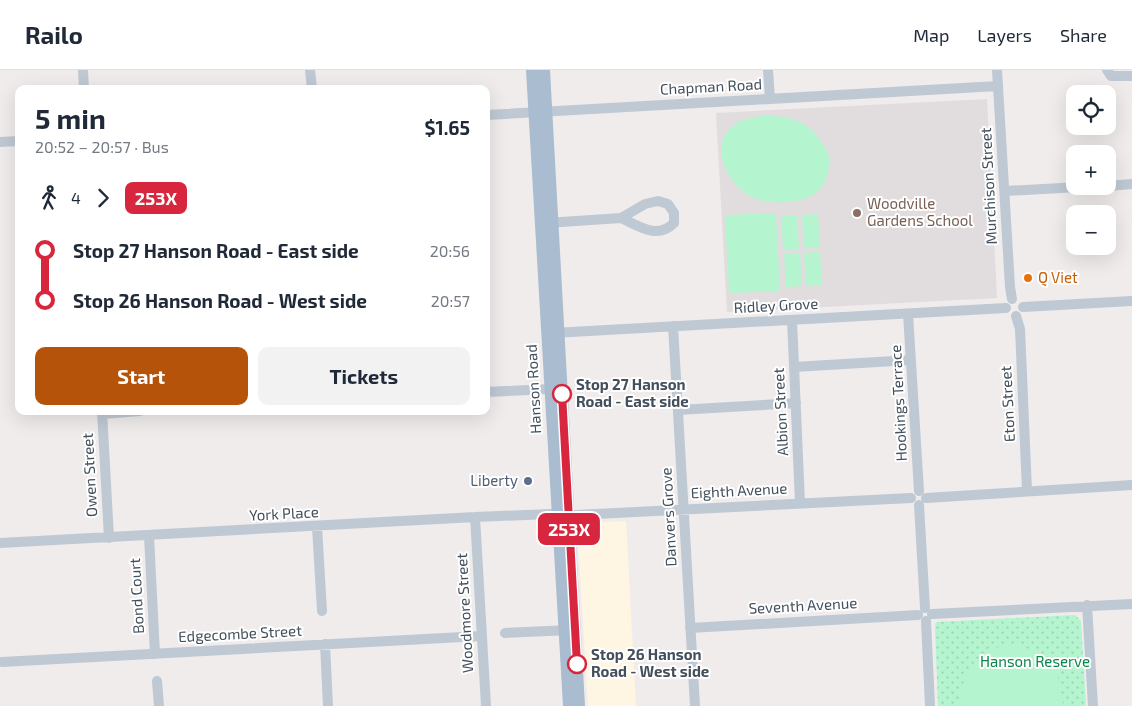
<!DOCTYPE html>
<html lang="en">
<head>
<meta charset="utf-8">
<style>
	body { margin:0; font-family:"Exo 2",sans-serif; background:#f2f2f3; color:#1f2937; height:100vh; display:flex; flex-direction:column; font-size:19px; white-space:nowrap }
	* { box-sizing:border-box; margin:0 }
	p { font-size:16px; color:#747a83 }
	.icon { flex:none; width:28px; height:28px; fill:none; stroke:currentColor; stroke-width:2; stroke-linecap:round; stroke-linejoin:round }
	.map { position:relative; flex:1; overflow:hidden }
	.sheet { position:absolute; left:15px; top:15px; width:475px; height:330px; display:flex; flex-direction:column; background:#fff; border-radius:10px; box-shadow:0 5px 20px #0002 }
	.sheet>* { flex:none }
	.badge { padding:0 10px; border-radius:8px; font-size:18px; line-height:32px }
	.buttons { position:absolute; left:1066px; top:15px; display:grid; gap:10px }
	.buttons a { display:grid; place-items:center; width:50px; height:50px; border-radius:10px; background:#fff; box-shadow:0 5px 20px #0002; font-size:25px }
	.map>.badge { position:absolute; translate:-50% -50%; box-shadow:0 0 0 2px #fff }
	.legs { display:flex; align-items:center; gap:8px; height:55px; padding:0 20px; font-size:16px }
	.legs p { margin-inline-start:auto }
	.head { display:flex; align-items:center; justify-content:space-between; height:85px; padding:0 20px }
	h1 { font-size:28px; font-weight:700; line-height:38px }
	.button { display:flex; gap:10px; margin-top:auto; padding:10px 20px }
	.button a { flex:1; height:58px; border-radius:10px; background:#b45309; color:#fff; font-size:20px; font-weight:700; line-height:58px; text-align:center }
	.button a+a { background:#f2f2f3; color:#1f2937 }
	ul { padding:0 20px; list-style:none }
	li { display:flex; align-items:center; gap:18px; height:50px; font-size:19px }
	li i { display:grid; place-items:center; width:8px; height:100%; margin:0 6px; background:currentColor }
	li i::after { content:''; width:12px; height:12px; margin:-6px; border:4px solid; border-radius:50%; background:#fff }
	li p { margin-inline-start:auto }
	li:first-child i { background:linear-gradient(#0000 50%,currentColor 0) }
	li:last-child i { background:linear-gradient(currentColor 50%,#0000 0) }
	header { display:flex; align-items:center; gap:30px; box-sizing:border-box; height:70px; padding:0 25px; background:#fff; border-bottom:1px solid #e0e1e3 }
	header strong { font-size:24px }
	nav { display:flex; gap:28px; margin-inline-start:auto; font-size:18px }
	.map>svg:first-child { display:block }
</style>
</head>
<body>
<header>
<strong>Railo</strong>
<nav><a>Map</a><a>Layers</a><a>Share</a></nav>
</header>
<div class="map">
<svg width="1132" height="636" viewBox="0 0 1132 636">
	<defs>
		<pattern id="park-dots" width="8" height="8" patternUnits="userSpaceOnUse" patternTransform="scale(1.25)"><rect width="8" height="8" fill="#b4f4ce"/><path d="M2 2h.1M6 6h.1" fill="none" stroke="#9cd3b3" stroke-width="1.8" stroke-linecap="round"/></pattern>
	</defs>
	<rect width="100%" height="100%" fill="#f0ecec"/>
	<path fill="#fef6e2" d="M626,451l10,185h-48l-11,-180 3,-3z"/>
	<path fill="#e1ddde" d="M987,29l10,199 -270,14 -11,-199z"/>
	<path fill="url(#park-dots)" d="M1075,545l6,6 5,85h-148l-3,-79 1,-5z"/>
	<path fill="#b4f4ce" d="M761,46c26,-1 49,4 62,28 4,7 8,14 6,22 -2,18 -11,31 -30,34 -15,3 -30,4 -45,-2 -25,-11 -47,-51 -21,-72 8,-7 18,-8 28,-10z
		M776,143l4,78 -51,2 -4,-78z
		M818,144l2,34h-16l-2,-33z
		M797,145l2,34 -16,1 -2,-34z
		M820,182l2,33 -16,1 -2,-33z
		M800,183l2,33 -16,1 -2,-33z
		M1014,575c37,7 47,27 49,61h-102c-2,-33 19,-61 53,-61z"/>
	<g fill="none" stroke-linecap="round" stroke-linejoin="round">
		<path stroke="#bec9d4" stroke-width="10" d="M83,0l1,19
			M310,0l2,19
			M768,0l2,29
			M997,0l13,217 2,12
			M1107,0l4,6h21
			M486,45l512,-29
			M0,72l19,-1
			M1108,116l24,-2
			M1005,121l93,-5
			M546,153l75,-5 24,-14 13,-3 10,3 6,9v10c-17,17 -35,3 -53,-5
			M1023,237l109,-6
			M908,244l11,177
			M1016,246l4,13 7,162
			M792,250l8,183
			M673,256l22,380
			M553,263l453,-25
			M794,297l117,-7
			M486,322l64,-3
			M678,340l118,-7
			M102,341l7,127
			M102,344l38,-3
			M926,428l206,-13
			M919,435l6,103
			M475,447l11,189
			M317,457l5,84
			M149,466l6,118
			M0,473l475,-26 76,-3 25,1 335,-17
			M1087,535l6,101
			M932,544l200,-10
			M926,551l4,85
			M690,558l228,-13
			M505,563l66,-3
			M325,574l3,62
			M2,592l479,-26
			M157,611l2,25"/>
		<path stroke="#a9bcd0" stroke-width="12" d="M532,0l37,636
			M544,0l35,636"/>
	</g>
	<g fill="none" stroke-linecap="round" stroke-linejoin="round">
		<defs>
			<path id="line-1" d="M562,324l15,270"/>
		</defs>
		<use href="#line-1" stroke="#fff" stroke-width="11"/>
		<use href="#line-1" stroke="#d7263d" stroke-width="8"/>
	</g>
	<circle fill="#8d6e63" stroke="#fff" stroke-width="2" cx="857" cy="143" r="5"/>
	<circle fill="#e8710a" stroke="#fff" stroke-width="2" cx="1028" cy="208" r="5"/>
	<g fill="#fff" stroke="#d7263d" stroke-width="2.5">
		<circle cx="562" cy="324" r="9"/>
		<circle cx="577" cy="594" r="9"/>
	</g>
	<circle fill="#5c6f8a" stroke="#fff" stroke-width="2" cx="528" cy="411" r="5"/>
	<g text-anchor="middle" stroke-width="4" stroke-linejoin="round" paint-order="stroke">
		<g font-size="15" fill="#43505c" stroke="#fff">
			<text transform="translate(711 17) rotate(-3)" y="5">Chapman Road</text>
			<text transform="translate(989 116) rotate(-93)" y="5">Murchison Street</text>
			<text transform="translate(776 236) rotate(-3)" y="5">Ridley Grove</text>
			<text transform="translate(534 319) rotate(-93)" y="5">Hanson Road</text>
			<text transform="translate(899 333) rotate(-93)" y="5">Hookings Terrace</text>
			<text transform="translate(1008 334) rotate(-93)" y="5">Eton Street</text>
			<text transform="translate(781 342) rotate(-93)" y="5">Albion Street</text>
			<text transform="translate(90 405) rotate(-93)" y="5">Owen Street</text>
			<text transform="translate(739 421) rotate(-3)" y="5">Eighth Avenue</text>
			<text transform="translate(284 444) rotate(-3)" y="5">York Place</text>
			<text transform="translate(669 447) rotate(-93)" y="5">Danvers Grove</text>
			<text transform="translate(137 526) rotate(-93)" y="5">Bond Court</text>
			<text transform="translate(803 536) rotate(-3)" y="5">Seventh Avenue</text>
			<text transform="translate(465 543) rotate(-93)" y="5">Woodmore Street</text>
			<text transform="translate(240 564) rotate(-3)" y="5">Edgecombe Street</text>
		</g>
		<g font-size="15" fill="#785e54" stroke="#fff" text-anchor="start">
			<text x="867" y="139">Woodville<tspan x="867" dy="17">Gardens School</tspan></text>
		</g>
		<g font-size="15" fill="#c56008" stroke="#fff" text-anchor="start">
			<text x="1038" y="213">Q Viet</text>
		</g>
		<g font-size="15" font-weight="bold" fill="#43505c" stroke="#fff" text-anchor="start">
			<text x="576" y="320">Stop 27 Hanson<tspan x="576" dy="17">Road - East side</tspan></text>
			<text x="591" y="590">Stop 26 Hanson<tspan x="591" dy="17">Road - West side</tspan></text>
		</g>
		<g font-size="15" fill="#4e5e75" stroke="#fff" text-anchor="end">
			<text x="518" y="416">Liberty</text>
		</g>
		<g font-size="15" fill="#0c864b" stroke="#fff">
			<text x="1035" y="597">Hanson Reserve</text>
		</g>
	</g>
</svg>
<div class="buttons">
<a><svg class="icon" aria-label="locate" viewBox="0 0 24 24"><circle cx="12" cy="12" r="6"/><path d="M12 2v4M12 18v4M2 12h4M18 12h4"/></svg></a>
<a>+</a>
<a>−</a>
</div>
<b class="badge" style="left:569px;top:459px;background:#d7263d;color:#fff">253X</b>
<section class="sheet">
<div class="head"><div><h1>5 min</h1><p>20:52 – 20:57 · Bus</p></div><b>$1.65</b></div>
<div class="legs"><svg class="icon" aria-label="walk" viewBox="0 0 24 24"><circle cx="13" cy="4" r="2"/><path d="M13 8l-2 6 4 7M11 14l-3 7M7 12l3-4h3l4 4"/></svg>4<svg class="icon" aria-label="forward" viewBox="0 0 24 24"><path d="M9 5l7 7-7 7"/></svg><b class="badge" style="background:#d7263d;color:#fff">253X</b></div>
<ul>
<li><i style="color:#d7263d"></i><b>Stop 27 Hanson Road - East side</b><p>20:56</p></li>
<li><i style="color:#d7263d"></i><b>Stop 26 Hanson Road - West side</b><p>20:57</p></li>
</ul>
<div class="button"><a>Start</a><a>Tickets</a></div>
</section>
</div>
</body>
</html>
